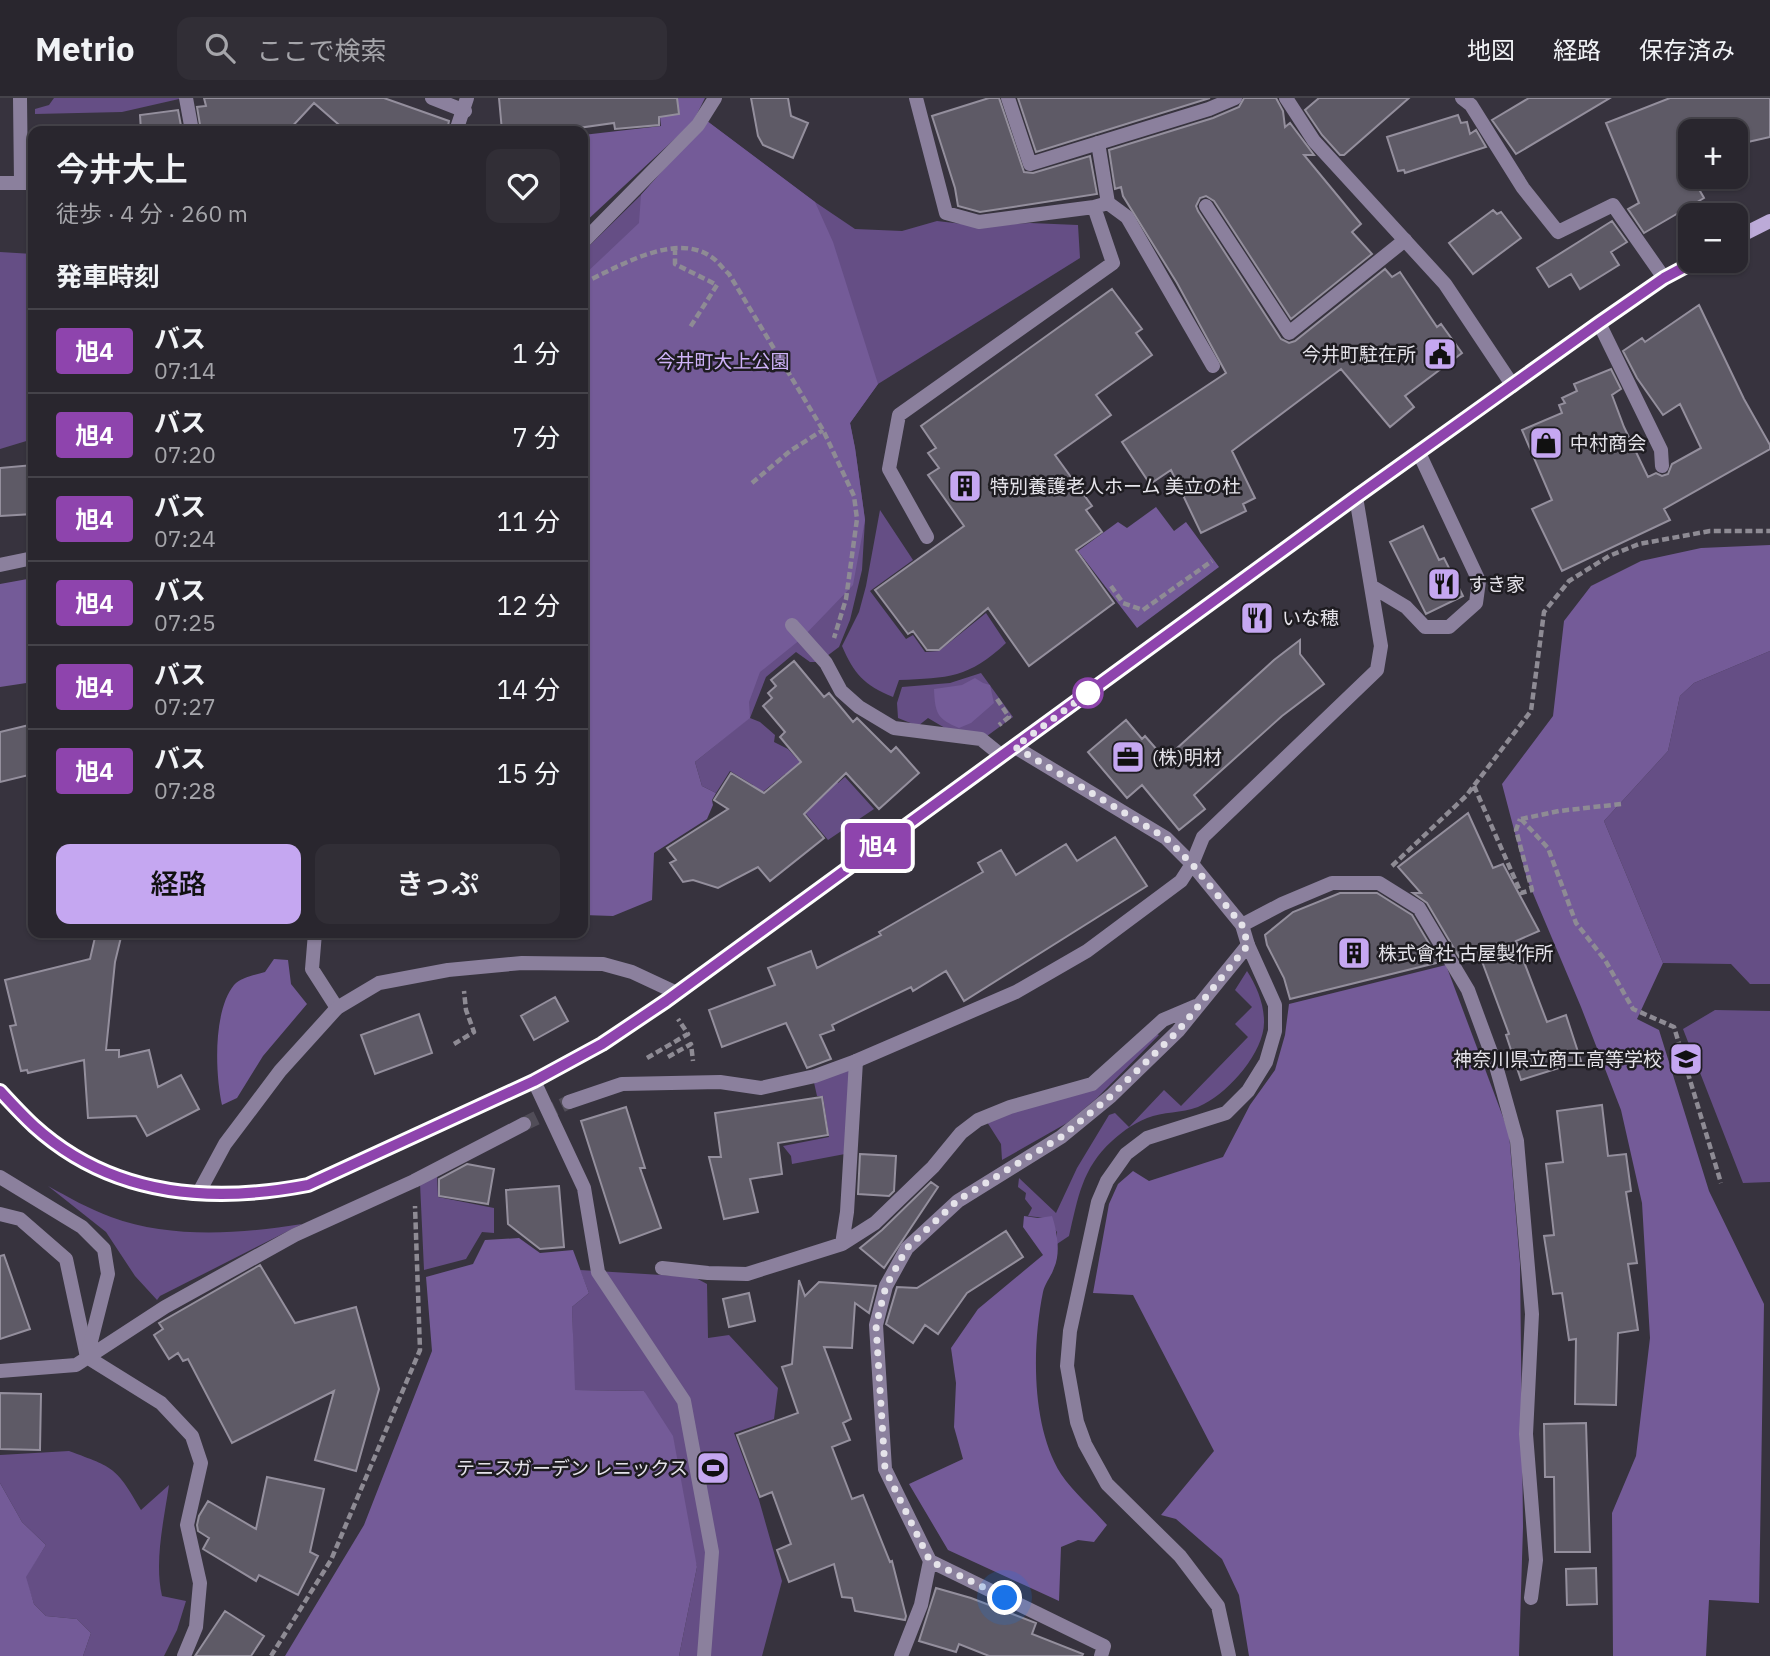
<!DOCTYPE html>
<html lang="ja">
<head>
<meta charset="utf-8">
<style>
	body { margin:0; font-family:"IBM Plex Sans","Noto Sans JP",sans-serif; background:#312e36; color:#f1f3f6; height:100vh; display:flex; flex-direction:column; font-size:26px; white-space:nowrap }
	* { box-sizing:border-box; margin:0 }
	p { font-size:23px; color:#a5a5aa }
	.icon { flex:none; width:38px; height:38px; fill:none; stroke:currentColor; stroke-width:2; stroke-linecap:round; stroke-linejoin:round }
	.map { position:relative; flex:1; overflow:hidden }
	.side { position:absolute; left:28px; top:28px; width:560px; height:812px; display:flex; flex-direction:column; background:#29262e; border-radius:14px; box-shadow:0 2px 5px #0004,0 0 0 2px #45434a }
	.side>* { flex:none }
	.badge { padding:0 14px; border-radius:5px; font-size:24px; line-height:46px }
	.tools { position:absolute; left:1678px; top:21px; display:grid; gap:14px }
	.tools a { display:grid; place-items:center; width:70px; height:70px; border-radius:14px; background:#29262e; box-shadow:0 2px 5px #0004,0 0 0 2px #45434a; font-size:35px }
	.you { position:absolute; width:35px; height:35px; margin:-18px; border:5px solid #fff; border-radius:50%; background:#1a73e8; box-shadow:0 0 0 10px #1a73e833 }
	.map>.badge { position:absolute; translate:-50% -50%; box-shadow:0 0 0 4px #fff }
	h2 { padding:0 28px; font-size:26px; line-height:63px }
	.round { display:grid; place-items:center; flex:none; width:74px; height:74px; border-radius:14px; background:#312e36 }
	.headline { display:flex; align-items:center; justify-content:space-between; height:119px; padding:0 28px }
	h1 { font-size:33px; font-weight:600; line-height:52px }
	.primary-button { display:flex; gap:14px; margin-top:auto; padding:14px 28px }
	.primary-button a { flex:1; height:80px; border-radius:14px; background:#c5a7f1; color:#111; font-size:28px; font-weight:600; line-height:80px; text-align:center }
	.primary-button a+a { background:#312e36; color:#f1f3f6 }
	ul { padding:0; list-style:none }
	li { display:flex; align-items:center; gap:21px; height:84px; padding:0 28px; border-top:2px solid #45434a }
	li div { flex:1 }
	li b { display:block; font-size:26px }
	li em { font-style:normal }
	li .badge { min-width:77px; font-weight:700; text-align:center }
	header { display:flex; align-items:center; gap:42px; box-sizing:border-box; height:98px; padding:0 35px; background:#29262e; border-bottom:2px solid #45434a }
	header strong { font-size:33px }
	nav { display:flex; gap:38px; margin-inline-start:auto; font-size:24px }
	.search { width:490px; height:63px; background:#312e36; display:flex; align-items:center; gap:18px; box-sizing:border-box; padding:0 24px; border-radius:14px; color:#a5a5aa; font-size:26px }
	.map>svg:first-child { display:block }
</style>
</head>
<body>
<header>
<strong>Metrio</strong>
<div class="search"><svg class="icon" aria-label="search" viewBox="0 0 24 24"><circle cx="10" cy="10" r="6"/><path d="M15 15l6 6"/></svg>ここで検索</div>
<nav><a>地図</a><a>経路</a><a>保存済み</a></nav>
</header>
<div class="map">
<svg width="1770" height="1558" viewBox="0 0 1770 1558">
	<rect width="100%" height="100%" fill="#37333e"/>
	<path fill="#654e85" d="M54,0h125v1l-57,13 -87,2v-5l14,-4z
		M707,23l108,81 40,27 47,2 35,-10 43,5 50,-3 48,2 2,33 -202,126 -28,39 5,25 10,72 -3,50 -12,50 -11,27 -20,15h-9l-14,-10 -30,25 -16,41 10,4 15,13 -1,7 14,7 9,10 18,3 23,21 7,-6 29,32 -46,31 -27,-32 7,-7 -23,-27 -50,40 18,-29 -23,-14 -14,22 -14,-7 -7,-24 54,-44 -166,-186v-280l58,-57z
		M0,154l33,2v185l-33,10z
		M880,412l33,50 -43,31 36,48 7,-4 12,17 14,-1 47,-38 20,30c-37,35 -58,35 -107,37l-6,17c-29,-12 -39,-23 -51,-51l17,-34 7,-26z
		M1770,553v333h-20l-19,-20 -68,-1 -59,-142 64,-70 12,-55 14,-13z
		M981,575l32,44 -26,19 -37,-5 -22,-13 -10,8 -20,-8 -1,-15 5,-16 48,-4z
		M1247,873c9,14 17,32 17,50 1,30 -34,70 -60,83 -16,9 -34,7 -51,12 -16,5 -29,14 -41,25 -30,27 -34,57 -43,95l-12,8v-12l-12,-14 -17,-2 4,-8 -7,-9 1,-6 -8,-6 1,-9 37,35 21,-45 32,-53 6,-2 14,14 35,-37 17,16 67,-69 -13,-13 17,-17 -17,-17z
		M1715,912l55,1v171l-27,1 -60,-154z
		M1157,936l2,1 -62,63 -30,25 -65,37 -1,-16 -14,-22 26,-11 78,-21z
		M850,968l-5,88 -53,10 -1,-8 -8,-10 46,-9 -6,-41h-6l-4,-18z
		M437,1075l1,24 56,11v25l-12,-1 -16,27 -42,11 -4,-87z
		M48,1088c20,11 41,23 63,31 60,22 129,17 191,7l-142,72 -3,4 -22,-24 -29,-44z
		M580,1172l114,7 13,7 1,54 21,-3 49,53 -4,31 -40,14 25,67 23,81 -20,75h-83l18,-89 -53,-176 -70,-1 -2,-83 17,-14z
		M69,1353c46,17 47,16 72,59l28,-25c-5,35 -15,76 -7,111l24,5 -9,29 -13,26h-81l8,-23 -14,-14 -31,-3 -12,-12 -9,-27 21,-32 -24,-23 -22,-39v-28z"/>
	<path fill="#745b98" d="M658,0h47l-12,24 -110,102v-89l78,-9z
		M707,23l108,81 18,40 45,142 -28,39 5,25 10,72 -12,65 -52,54 -41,33 -11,30 1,16 -55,44 7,24 14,7 -4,7 1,5 -6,14 -53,34 -2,47 -39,16 -30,-1v-639l56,-53 2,-28z
		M1156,409l18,24 12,-9 33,45 -82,61 -59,-77 40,-29 9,6z
		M1770,447v106l-76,32 -14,13 -12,55 -64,70 59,142 -26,56 22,11 50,161 55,113 -5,299 -50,-3 -3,56h-93l-1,-143 24,-57 14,-118 -8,-135 -21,-93 -40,-103 -54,-128 -25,-95 51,-68 11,-95 27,-35 50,-25 60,-13z
		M33,480v104l-33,5v-103z
		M975,580l8,5 7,2 4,18 -23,20 -12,5c-22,-9 -24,-15 -25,-39l28,-4z
		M274,861l14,1 3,24 16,20 -44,52 -26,42 -15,7c-7,-32 -9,-94 12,-120 7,-8 21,-10 31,-13z
		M1446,867l63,168 11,131 3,263 -4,129h-270l-10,-61 -17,-36 -46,-40 -15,-4 53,-64 -81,-156 -40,-2 16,-89 9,-20 15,-13 16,10 74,-24 27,-52 25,-35 10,-35 4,-31z
		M1024,1118l14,2 14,-2c5,15 9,37 2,52 -3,9 -9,15 -11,24 -11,54 -12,134 18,182 12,18 32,35 46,51l-13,17 -16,-2 -17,7 -2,54 -111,-51 -39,-66 54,-25 -9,-32 2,-44 -5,-35 27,-39 65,-54 -20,-28z
		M519,1140l21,15 33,-3 16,43 -17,14 3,83 69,1 29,45 24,131 -18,89h-394l79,-131 68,-174 -6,-74 47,-13 12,-24z
		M0,1385l22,39 24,23 -20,32 8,27 12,12 31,3 14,14 -8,23h-83z"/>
	<path fill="#5e5a66" stroke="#948f9d" stroke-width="2" d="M204,0h180l65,23 -2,10h-101l-32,-28 -26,28h-87l-4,-24 9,-1z
		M499,0h178l2,16 -20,3v8l-44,4 -1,-6 -57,8h-55z
		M751,0h37l3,18 17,7 -15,35 -30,-13 -5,-9z
		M989,0h10l25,74 9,1 57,-17 7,38 -117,18 -22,-6 -3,-18 -23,-72z
		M1018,0h192l-174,54z
		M1244,0h32l7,13 2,16 5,-4 24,32h-10l57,69 -9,8 20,22 -81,65 -77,-118 -8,-5 -6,2 -4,8 2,5 83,128 8,4 6,-2 90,-72 7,8 8,-5 37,55 4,-3 21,29 -57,43 9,11 -24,20 -49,-58 -109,82 23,47 -12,6 3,7 -45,22 -30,-63 -21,14 -28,-42 104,-69 -49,-90 -54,-87 -2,-9 -6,2 -6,-39 104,-32 26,-11z
		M1319,0h90l-65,57h-4l-18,-20 -17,-25z
		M1529,0h81l-94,56 -24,-34z
		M1670,0h100v39l-31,7 -3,-13h-46v30l-6,2 20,35 -60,35 -16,-24 11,-6 -33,-80z
		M178,12l4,21h-41l-1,-16z
		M1458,17l3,8 6,-1 3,12 6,-4 10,17 -81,26 -1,-3 -6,1 -11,-34z
		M1493,112l4,4 4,-2 20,26 -48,36 -24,-31z
		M1612,123l15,21 -16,10 8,13 -39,24 -9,-15 -22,13 -12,-19z
		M1112,191l30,40 -6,4 16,22 -56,40 15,20 -56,40 37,51 -6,4 16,22 -26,18 38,53 -85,63 -41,-58 -49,42h-12l-14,-19 -5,3 -33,-44 89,-64 -36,-51 11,-7 -11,-15 8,-5 -15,-22z
		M1699,207l45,94 26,46v4l-106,60 6,11 -108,51 -30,-62 20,-9 -30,-70 40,-17 -3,-8 6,-2 -3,-5 15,-7 -3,-7 37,-15 10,20 -9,6 12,32 24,50 8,-4 6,3 6,-2 4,-10 29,-16 -21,-44 -17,11 -26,-37 -14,-27 19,-13 3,4z
		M33,367v49l-33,2v-48z
		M1423,428l16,34 5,-2 19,38 -37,18 -36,-72z
		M1300,542v14l24,30 -42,32 -88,79 11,14 -26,21 -37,-45 -15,13 -39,-46 38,-32 16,19 3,-3 20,23 109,-99z
		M794,563l30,36 5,-4 24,29 4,-4 34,34 5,-5 23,26 -40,36 -33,-36 -42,41 20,24 -54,43 -12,-14 -40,21 -25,-8 -10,2 -13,-19 6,-3 -9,-12 61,-39 -14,-9 17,-27 33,20 37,-31 -21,-25 5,-5 -22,-26 9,-8 -4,-5 8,-7 -5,-6z
		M33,626v50l-33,8v-50z
		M1468,715l25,55 10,-4 36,67 -23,10 31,81 19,-7 15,46 -60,19 -15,-45 3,-1 -29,-78 -14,6 -4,-6 -3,1 -32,-54 -14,-10h8l-23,-26z
		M1115,739l32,49 -183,115 -18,-30 -33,20 -2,-4 -79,38 2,5 -14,5 11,24 -24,9 -21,-45 -64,24 -13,-37 66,-25 -7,-17 43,-17 6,17 64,-33 -2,-3 104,-60 -5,-9 23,-13 15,25 50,-31 11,17z
		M1340,795h37l35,22 28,47 -150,37 -6,-21 -17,-33 -2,-10 28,-23z
		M96,835h26l-7,29 -9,88h13v7l30,-7 9,37 23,-12 18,34 -52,27 -11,-20 -48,2 -4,-58 -56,13 -1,-3 -6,1 -11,-45 6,-1 -11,-45 85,-21z
		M555,899l13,24 -34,19 -13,-24z
		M419,916l13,39 -57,21 -14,-39z
		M822,999l6,38 -50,8 4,31 -32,5 8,33 -34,7 -15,-62h12l-6,-44z
		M1602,1007l6,51 18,-2 5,37 -5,1 11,71 -9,1 10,66 -20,3 -2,72 -41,-1 1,-65 -7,1 -7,-47 -9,1 -9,-58 10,-1 -8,-71 17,-2 -6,-51z
		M626,1009l19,61h-5l21,60 -41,15 -39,-122z
		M860,1056l36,2 -2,35 -5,5 -31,-2z
		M467,1066l27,5 -6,35 -49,-8v-17z
		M931,1084l7,5 -54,81 -24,-20 22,-18z
		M559,1088l5,61 -24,2 -32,-25 -2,-34z
		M1006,1133l17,26 -56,36 -29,41 -13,-9 -12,18 -27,-19 11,-37 20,1z
		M4,1157l26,74 -30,10v-83z
		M260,1167l35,58 61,-16 23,82 -23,82 -41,-11 19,-69 -102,52 -44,-84 -5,2 -5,-8 -9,6 -15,-24 9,-6 -4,-6z
		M799,1182l6,16 14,-14 57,4 -7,27 -14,-10 -3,45 -28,-1 27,72 -8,4 7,17 -18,7 20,52 11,-4 27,67 2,-1 14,55 -1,4 -50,-9 -3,-13 -10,-1 -8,-33 -45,18 -12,-32 14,-6 -19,-52 -12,5 -23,-62 61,-22 -16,-46 10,-3z
		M749,1195l6,28 -26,6 -6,-28z
		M0,1295l41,1 -1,56 -40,-1z
		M1586,1325l4,129h-35l-1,-75h-9l-1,-53z
		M267,1379l57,12 -14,63 8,4 -20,39 -39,-20 -3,6 -53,-32 6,-11 -11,-7 -1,-6 2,-9 9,-15 48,28z
		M1596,1470l1,36 -30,1 -1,-36z
		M936,1490l35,10 65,25 -4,11 51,20 -1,2h-93l-30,-12 -3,8 -37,-11z
		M225,1513l39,25 -13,20h-56z"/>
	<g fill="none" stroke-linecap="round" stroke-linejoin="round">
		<path stroke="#514d58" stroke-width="14" stroke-dasharray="14 7" stroke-linecap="butt" d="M524,1026l45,-22"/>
		<path stroke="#8e8b94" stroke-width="4.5" stroke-dasharray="7 3.5" stroke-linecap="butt" d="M675,150v16l42,21 -28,44
			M583,185c34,-15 90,-51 127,-27 7,4 13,13 19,18l94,156 31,66 3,23 -11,80 -12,39
			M752,385l38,-32 33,-21
			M1111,488l12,17 20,7 69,-49
			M997,601l12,18 -10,8
			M1474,688l47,107 11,-3 -16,-60 4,-11
			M1521,721l27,29 28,75 29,37 28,49 41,18 47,156
			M1521,721l38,-8 62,-7
			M1392,768l74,-70 65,-85 13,-99 25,-31 40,-25 30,-12 71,-13h60
			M454,946l20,-12 -8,-22 -2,-19
			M668,959l23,-13 2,17
			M647,960l41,-24 -10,-15
			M271,1558l60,-96 89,-210 -5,-144"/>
		<path stroke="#8b809d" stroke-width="14" d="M20,0l1,85
			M186,0l6,33
			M432,0l33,13
			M916,0l30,115 33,9 115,-15 14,-4 19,14 86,149
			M1462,0l9,7 52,83 35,44 55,-27 51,73
			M1098,45l10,60
			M0,85h33
			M1206,108l83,127 116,-93
			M1599,225l62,127 1,16
			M927,439l-38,-68 10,-54 214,-152 -19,-56
			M1371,488l35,21 19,20h24l27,-24 3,-22 -60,-128
			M792,527l34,38 15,28 18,16 35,21 87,11 21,17
			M1192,766l11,-27 174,-167 4,-24 -25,-149
			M1242,827l40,-21 50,-21h47l40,25 49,82 28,76 21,75 15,173 -6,120 10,126 -5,38
			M315,835l-3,36 25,39
			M534,983l50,107 14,84 86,129 28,151 -8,104
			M0,1116l20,5 46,40 21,98
			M842,1146l33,-21 58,-56 28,-34 17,-13 32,-13 82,-23 71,-64 33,-14
			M662,1170l46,5 39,1 95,-30 5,-32 9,-151
			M930,1463l174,85 -3,10
			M901,1558l20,-51 9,-44 -45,-92 -9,-144 10,-39 21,-38 51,-47 103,-64 50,-41 67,-65 70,-86 27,60v26l-9,31 -18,29 -22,22 -79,25 -21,16 -19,27 -9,21 -28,129 -3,35 10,56 8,22 22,40 73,72 38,50 11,50"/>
		<path stroke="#8b809d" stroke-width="14" d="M1008,0l22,66 179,-55 26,-11
			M1286,0l28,43 131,143 68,102
			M456,33l11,-33
			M583,144l115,-117 17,-27
			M0,467l33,-7
			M1015,649l151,91 26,26 50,61 6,20
			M569,1004l53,-18 98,-2 41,6 54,-12 41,-15 160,-69 71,-41 94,-70 11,-17
			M0,1079l82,50 22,22 4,25 -21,83
			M198,1096l27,-50 55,-73 57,-63 42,-25 69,-13 74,-7 81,1 29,8 45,21
			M87,1259l74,46 31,33 9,27 -14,62 13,58 -4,44 -12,29
			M0,1273l76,-6 89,-58 130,-72 119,-54 110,-57"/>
		<path stroke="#bcaad8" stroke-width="14" d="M1736,140l34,-17
			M0,993c11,12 22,25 34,35 77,70 176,79 274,59l226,-104 68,-37 75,-51 679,-496 243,-174 65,-45 32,-17"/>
	</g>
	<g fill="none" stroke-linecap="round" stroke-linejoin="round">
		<defs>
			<path id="line" d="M0,993c11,12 22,24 34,35 77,70 176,78 274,59l226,-104 68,-37 64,-43 690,-504 243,-174 65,-45 32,-17"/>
		</defs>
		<use href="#line" stroke="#fff" stroke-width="16"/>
		<use href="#line" stroke="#8e44ad" stroke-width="10"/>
		<path stroke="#e5e3ea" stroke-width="7" stroke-dasharray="0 12.6" d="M1005,1500l-75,-37 -45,-92 -9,-144 10,-39 21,-38 51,-48 103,-63 50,-41 67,-65 70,-86 -6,-20 -50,-61 -26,-26 -151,-91 73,-54"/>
	</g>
	<defs>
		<symbol id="civic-square" viewBox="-11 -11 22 22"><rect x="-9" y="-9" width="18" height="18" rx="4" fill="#c5a7f1" stroke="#1e1c21"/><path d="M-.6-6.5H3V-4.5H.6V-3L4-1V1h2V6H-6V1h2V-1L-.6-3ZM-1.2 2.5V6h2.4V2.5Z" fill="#111"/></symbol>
		<symbol id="shop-square" viewBox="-11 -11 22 22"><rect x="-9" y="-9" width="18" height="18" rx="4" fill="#c5a7f1" stroke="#1e1c21"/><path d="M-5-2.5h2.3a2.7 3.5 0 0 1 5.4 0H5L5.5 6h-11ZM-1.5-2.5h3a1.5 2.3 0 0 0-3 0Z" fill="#111"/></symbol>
		<symbol id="building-square" viewBox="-11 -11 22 22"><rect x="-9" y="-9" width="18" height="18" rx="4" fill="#c5a7f1" stroke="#1e1c21"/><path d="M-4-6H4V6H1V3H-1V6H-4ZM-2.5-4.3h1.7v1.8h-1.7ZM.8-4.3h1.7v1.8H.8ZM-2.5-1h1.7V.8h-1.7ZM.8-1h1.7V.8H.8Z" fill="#111"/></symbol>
		<symbol id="restaurant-square" viewBox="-11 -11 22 22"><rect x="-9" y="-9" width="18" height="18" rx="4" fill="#c5a7f1" stroke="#1e1c21"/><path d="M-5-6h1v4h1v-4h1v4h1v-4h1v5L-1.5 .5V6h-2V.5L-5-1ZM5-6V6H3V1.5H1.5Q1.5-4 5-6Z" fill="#111"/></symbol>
		<symbol id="office-square" viewBox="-11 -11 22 22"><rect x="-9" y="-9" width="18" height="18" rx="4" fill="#c5a7f1" stroke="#1e1c21"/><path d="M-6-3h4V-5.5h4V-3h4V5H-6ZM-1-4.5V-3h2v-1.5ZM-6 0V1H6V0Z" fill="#111"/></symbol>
		<symbol id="school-square" viewBox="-11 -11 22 22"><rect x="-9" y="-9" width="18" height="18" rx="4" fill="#c5a7f1" stroke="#1e1c21"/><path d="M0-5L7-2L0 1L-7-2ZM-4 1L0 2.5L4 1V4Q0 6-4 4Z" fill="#111"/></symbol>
		<symbol id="stadium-square" viewBox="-11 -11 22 22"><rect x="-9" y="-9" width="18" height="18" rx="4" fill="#c5a7f1" stroke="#1e1c21"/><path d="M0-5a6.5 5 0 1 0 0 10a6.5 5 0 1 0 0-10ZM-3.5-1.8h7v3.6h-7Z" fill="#111"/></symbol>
	</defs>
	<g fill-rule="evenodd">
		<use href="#civic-square" x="1421" y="237" width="38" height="38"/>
		<use href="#shop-square" x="1527" y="326" width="38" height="38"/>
		<use href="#building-square" x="946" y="369" width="38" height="38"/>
		<use href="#restaurant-square" x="1425" y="467" width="38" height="38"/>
		<use href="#restaurant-square" x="1238" y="501" width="38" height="38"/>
		<use href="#office-square" x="1109" y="640" width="38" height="38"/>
		<use href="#building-square" x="1335" y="836" width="38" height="38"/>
		<use href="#school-square" x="1667" y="942" width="38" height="38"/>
		<use href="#stadium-square" x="694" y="1351" width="38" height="38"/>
	</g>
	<circle fill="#fff" stroke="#8e44ad" stroke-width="3.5" cx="1088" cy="595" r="14"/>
	<g text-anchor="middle" stroke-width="5" stroke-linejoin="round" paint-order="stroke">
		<g font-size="19" fill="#e5e3ea" stroke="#1e1c21" text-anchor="start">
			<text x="1416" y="263" text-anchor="end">今井町駐在所</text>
			<text x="1570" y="352">中村商会</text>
			<text x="990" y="395">特別養護老人ホーム 美立の杜</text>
			<text x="1468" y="493">すき家</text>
			<text x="1282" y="527">いな穂</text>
			<text x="1152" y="666">(株)明材</text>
			<text x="1378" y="862">株式會社 古屋製作所</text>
			<text x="1662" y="968" text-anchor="end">神奈川県立商工高等学校</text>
			<text x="688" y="1377" text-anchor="end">テニスガーデン レニックス</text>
		</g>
		<g font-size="19" fill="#cfb2f9" stroke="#1e1c21">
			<text x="723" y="270">今井町大上公園</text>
		</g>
	</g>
</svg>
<div class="tools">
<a>+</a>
<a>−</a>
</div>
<div class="you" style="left:1005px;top:1500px"></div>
<b class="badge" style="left:878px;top:748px;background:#8e44ad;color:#fff">旭4</b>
<section class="side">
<div class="headline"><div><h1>今井大上</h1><p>徒歩 · 4 分 · 260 m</p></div><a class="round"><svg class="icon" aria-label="heart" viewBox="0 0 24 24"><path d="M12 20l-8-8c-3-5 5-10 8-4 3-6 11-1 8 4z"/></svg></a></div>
<h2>発車時刻</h2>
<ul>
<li><span class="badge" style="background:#8e44ad;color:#fff">旭4</span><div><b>バス</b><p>07:14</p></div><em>1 分</em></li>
<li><span class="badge" style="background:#8e44ad;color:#fff">旭4</span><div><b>バス</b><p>07:20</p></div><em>7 分</em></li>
<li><span class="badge" style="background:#8e44ad;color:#fff">旭4</span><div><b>バス</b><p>07:24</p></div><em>11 分</em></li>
<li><span class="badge" style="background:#8e44ad;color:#fff">旭4</span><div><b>バス</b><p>07:25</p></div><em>12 分</em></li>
<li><span class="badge" style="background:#8e44ad;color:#fff">旭4</span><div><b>バス</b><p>07:27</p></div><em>14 分</em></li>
<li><span class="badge" style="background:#8e44ad;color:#fff">旭4</span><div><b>バス</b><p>07:28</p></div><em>15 分</em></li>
</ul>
<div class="primary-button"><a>経路</a><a>きっぷ</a></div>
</section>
</div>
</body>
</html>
